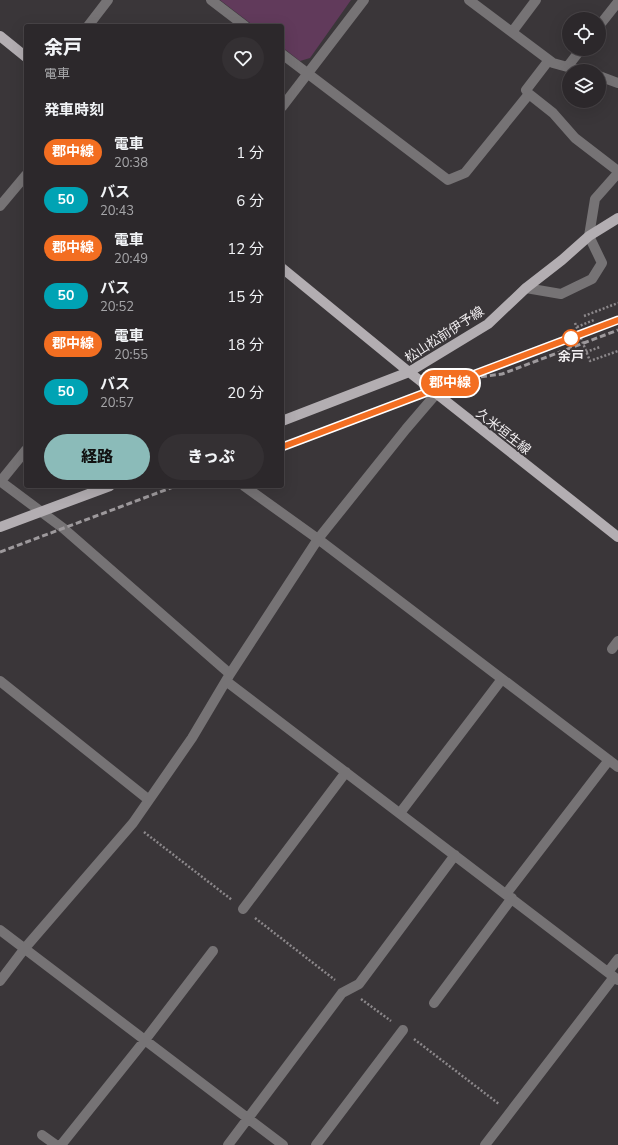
<!DOCTYPE html>
<html lang="ja">
<head>
<meta charset="utf-8">
<style>
	body { margin:0; font-family:"Nunito Sans","Noto Sans JP",sans-serif; background:#343033; color:#f1f3f6; height:100vh; display:flex; flex-direction:column; font-size:15px; white-space:nowrap }
	* { box-sizing:border-box; margin:0 }
	p { font-size:13px; color:#a6a6a9 }
	.icon { flex:none; width:22px; height:22px; fill:none; stroke:currentColor; stroke-width:2; stroke-linecap:round; stroke-linejoin:round }
	.map { position:relative; flex:1; overflow:hidden }
	.drawer { position:absolute; left:24px; top:24px; width:260px; height:464px; display:flex; flex-direction:column; background:#2c282b; border-radius:4px; box-shadow:0 4px 16px #0002,0 0 0 1px #484447 }
	.drawer>* { flex:none }
	.badge { padding:0 8px; border-radius:13px; font-size:14px; line-height:26px }
	.controls { position:absolute; left:562px; top:12px; display:grid; gap:8px }
	.controls a { display:grid; place-items:center; width:44px; height:44px; border-radius:50%; background:#2c282b; box-shadow:0 4px 16px #0002,0 0 0 1px #484447; font-size:20px }
	.map>.badge { position:absolute; translate:-50% -50%; box-shadow:0 0 0 2px #fff }
	h2 { padding:0 20px; font-size:15px; line-height:36px }
	.round { display:grid; place-items:center; flex:none; width:42px; height:42px; border-radius:21px; background:#343033 }
	.headline { display:flex; align-items:center; justify-content:space-between; height:68px; padding:0 20px }
	h1 { font-size:19px; font-weight:800; line-height:30px }
	.primary-button { display:flex; gap:8px; margin-top:auto; padding:8px 20px }
	.primary-button a { flex:1; height:46px; border-radius:24px; background:#8bbbb9; color:#111; font-size:16px; font-weight:800; line-height:46px; text-align:center }
	.primary-button a+a { background:#343033; color:#f1f3f6 }
	ul { padding:0; list-style:none }
	li { display:flex; align-items:center; gap:12px; height:48px; padding:0 20px }
	li div { flex:1 }
	li b { display:block; font-size:15px }
	li em { font-style:normal }
	li .badge { min-width:44px; font-weight:700; text-align:center }
	.map>svg:first-child { display:block }
</style>
</head>
<body>
<div class="map">
<svg width="618" height="1145" viewBox="0 0 618 1145">
	<rect width="100%" height="100%" fill="#3a3639"/>
	<path fill="#613a5b" d="M220,0h131l-41,58 -10,3 -18,-14v-21h-28z"/>
	<g fill="none" stroke-linecap="round" stroke-linejoin="round">
		<path stroke="#8c888b" stroke-width="2.5" stroke-dasharray="2 2" stroke-linecap="butt" d="M584,316l34,-13
			M575,323l15,38 28,-10
			M577,327l17,-7
			M586,352l14,-5
			M144,832l88,68
			M255,918l80,62
			M361,999l30,22
			M414,1039l85,65"/>
		<path stroke="#767375" stroke-width="10" d="M211,0l34,26
			M469,0l84,63 29,8
			M88,26l20,-26
			M599,26l19,-24
			M512,32l24,-32
			M282,54l166,126 17,-7 64,-79
			M549,60l-23,30 3,4 24,19 22,25 43,33
			M568,66l13,-17
			M599,76l19,7
			M282,107l82,-107
			M0,206l26,-31
			M526,288l35,6 31,-15 10,-16 -13,-27 6,-37 23,-26
			M0,481l63,47 167,146
			M0,482l26,-32
			M244,486l74,53 300,228
			M612,649l6,-8
			M0,681l149,119
			M226,681l392,299
			M400,813l102,-134
			M506,894l103,-134
			M243,909l103,-137
			M0,930l283,215
			M608,972l10,-13
			M0,981l25,-33 108,-125 59,-85 38,-64 88,-135 88,-110 30,-35
			M434,1003l78,-105
			M42,1135l14,10
			M61,1145l84,-105 68,-89
			M228,1145l114,-152 17,-9 96,-129
			M316,1145l87,-115
			M485,1145l129,-168"/>
		<path stroke="#b3aeb2" stroke-width="10" d="M0,36l26,21
			M282,268l127,104 209,165
			M282,421l127,-49 79,-48 38,-36 36,-28 27,-24 29,-18
			M0,527l110,-41"/>
		<path stroke="#9d999c" stroke-width="3" stroke-dasharray="6 3" stroke-linecap="butt" d="M472,378l30,-4 116,-44
			M282,447l336,-126
			M0,552l176,-66"/>
	</g>
	<g fill="none" stroke-linecap="round" stroke-linejoin="round">
		<defs>
			<path id="line" d="M282,447l336,-127"/>
		</defs>
		<use href="#line" stroke="#fff" stroke-width="9"/>
		<use href="#line" stroke="#f36e21" stroke-width="6"/>
	</g>
	<circle fill="#fff" stroke="#f36e21" stroke-width="2" cx="571" cy="338" r="8"/>
	<g text-anchor="middle" stroke-width="4" stroke-linejoin="round" paint-order="stroke">
		<g font-size="13" fill="#f1eef0" stroke="#3a3639">
			<text transform="translate(444 334) rotate(-33)" y="5">松山松前伊予線</text>
			<text transform="translate(504 431) rotate(38)" y="5">久米垣生線</text>
		</g>
		<g font-size="13" font-weight="bold" fill="#f1eef0" stroke="#3a3639">
			<text x="571" y="361">余戸</text>
		</g>
	</g>
</svg>
<div class="controls">
<a><svg class="icon" aria-label="locate" viewBox="0 0 24 24"><circle cx="12" cy="12" r="6"/><path d="M12 2v4M12 18v4M2 12h4M18 12h4"/></svg></a>
<a><svg class="icon" aria-label="layers" viewBox="0 0 24 24"><path d="M12 4l9 5-9 5-9-5zM3 14l9 5 9-5"/></svg></a>
</div>
<b class="badge" style="left:450px;top:383px;background:#f36e21;color:#fff">郡中線</b>
<section class="drawer">
<div class="headline"><div><h1>余戸</h1><p>電車</p></div><a class="round"><svg class="icon" aria-label="heart" viewBox="0 0 24 24"><path d="M12 20l-8-8c-3-5 5-10 8-4 3-6 11-1 8 4z"/></svg></a></div>
<h2>発車時刻</h2>
<ul>
<li><span class="badge" style="background:#f36e21;color:#fff">郡中線</span><div><b>電車</b><p>20:38</p></div><em>1 分</em></li>
<li><span class="badge" style="background:#00a3b4;color:#fff">50</span><div><b>バス</b><p>20:43</p></div><em>6 分</em></li>
<li><span class="badge" style="background:#f36e21;color:#fff">郡中線</span><div><b>電車</b><p>20:49</p></div><em>12 分</em></li>
<li><span class="badge" style="background:#00a3b4;color:#fff">50</span><div><b>バス</b><p>20:52</p></div><em>15 分</em></li>
<li><span class="badge" style="background:#f36e21;color:#fff">郡中線</span><div><b>電車</b><p>20:55</p></div><em>18 分</em></li>
<li><span class="badge" style="background:#00a3b4;color:#fff">50</span><div><b>バス</b><p>20:57</p></div><em>20 分</em></li>
</ul>
<div class="primary-button"><a>経路</a><a>きっぷ</a></div>
</section>
</div>
</body>
</html>
